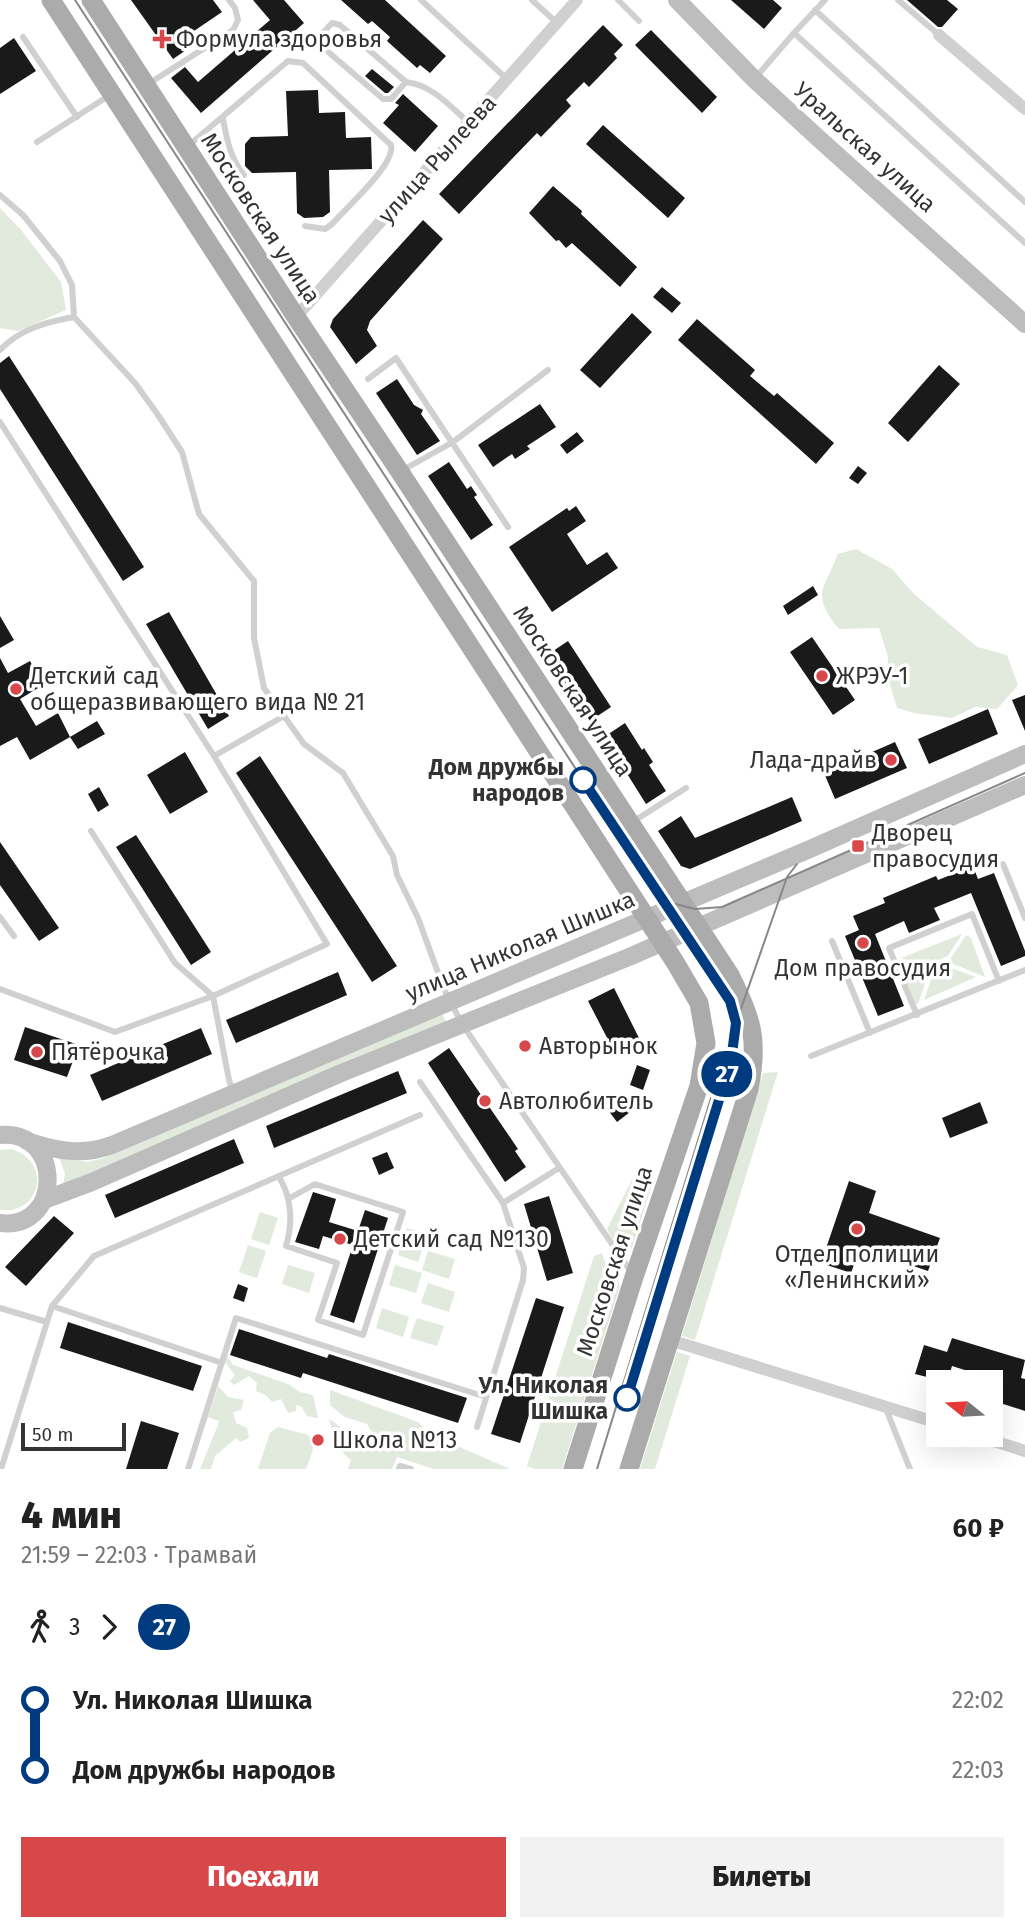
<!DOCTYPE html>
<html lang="ru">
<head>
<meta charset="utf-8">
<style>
	body { margin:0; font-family:"Fira Sans",sans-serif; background:#f2f2f2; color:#222; height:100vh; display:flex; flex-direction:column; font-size:26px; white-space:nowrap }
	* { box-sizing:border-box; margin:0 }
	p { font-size:23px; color:#767676 }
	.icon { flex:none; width:38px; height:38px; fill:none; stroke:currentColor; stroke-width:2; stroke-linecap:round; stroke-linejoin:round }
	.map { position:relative; height:1469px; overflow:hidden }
	.panel { display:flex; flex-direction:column; background:#fff; flex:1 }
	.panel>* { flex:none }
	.badge { padding:0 14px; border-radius:23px; font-size:24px; line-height:46px }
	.needle { width:46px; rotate:288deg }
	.controls { position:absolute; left:926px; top:1370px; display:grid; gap:14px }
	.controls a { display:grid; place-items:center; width:77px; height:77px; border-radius:0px; background:#fff; box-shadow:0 7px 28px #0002; font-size:35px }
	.scale { position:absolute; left:21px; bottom:18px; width:105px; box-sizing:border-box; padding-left:7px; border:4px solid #333; border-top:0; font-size:19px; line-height:24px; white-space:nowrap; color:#333; -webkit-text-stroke:5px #fff; paint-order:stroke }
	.map>.badge { position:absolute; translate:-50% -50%; box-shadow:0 0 0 4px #fff }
	.legs { display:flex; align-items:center; gap:10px; height:77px; padding:0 21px; font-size:23px }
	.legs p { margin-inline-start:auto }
	.overview { display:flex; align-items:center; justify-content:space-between; height:119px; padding:0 21px }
	h1 { font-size:38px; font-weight:800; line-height:52px }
	.action { display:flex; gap:14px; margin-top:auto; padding:14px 21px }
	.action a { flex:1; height:80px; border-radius:0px; background:#d64849; color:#fff; font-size:28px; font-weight:800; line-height:80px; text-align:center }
	.action a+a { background:#f2f2f2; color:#222 }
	ul { padding:0 21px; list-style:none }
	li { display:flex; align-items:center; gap:24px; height:70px; font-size:26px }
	li i { display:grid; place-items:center; width:10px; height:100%; margin:0 9px; background:currentColor }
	li i::after { content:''; width:18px; height:18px; margin:-9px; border:5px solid; border-radius:50%; background:#fff }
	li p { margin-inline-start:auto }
	li:first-child i { background:linear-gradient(#0000 50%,currentColor 0) }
	li:last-child i { background:linear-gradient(currentColor 50%,#0000 0) }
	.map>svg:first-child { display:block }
</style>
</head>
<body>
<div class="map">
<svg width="1025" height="1469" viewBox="0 0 1025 1469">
	<rect width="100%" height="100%" fill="#fff"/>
	<path fill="#e2e9dd" d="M0,208l21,22 40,52 5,28 -48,21 -18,-3z
		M856,549l36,20 22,25 63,53 30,8 11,30 -21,24 -22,-2 -23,11 -38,-5 -17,-5 -10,-33 1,-18 -9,-29 -40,1c-28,-35 -16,-37 -1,-75z
		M962,934l-14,22 -22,9 -25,-7z
		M966,935l5,3 14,39 -34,-14v-5z
		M898,961l29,10 1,3 -10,30 -3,-1z
		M951,968l25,9 -52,23 8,-23z
		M441,1011l6,13 -330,144 -54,16 2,-10 -6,-17 28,5 17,-4z
		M778,1072l-83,268 -13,-4 81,-263z
		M11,1149c41,11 31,66 -11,61v-60z
		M634,1176l19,5 -21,67 -12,4 -13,-23z
		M260,1212l18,6 -9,27 -18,-6z
		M407,1228l20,6 -9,28 -20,-7z
		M248,1245l18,6 -9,27 -18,-6z
		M428,1251l27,8 -6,20 -27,-9z
		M602,1253l3,9 7,3 8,21 -58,183h-27l-8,-3 67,-210z
		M288,1265l27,8 -6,20 -27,-9z
		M395,1265l27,8 -6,20 -27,-8z
		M428,1283l27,9 -6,20 -28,-9z
		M382,1308l27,9 -6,20 -27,-9z
		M417,1318l27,8 -7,20 -27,-8z
		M677,1352l13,4 -35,113h-15z
		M227,1356l6,9 55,19 12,8 13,3 5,23 -11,-2 -6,-10 -5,-1v6l-8,2 -7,-14 -9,3 -5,-6 -11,-5 1,-8 -8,-7 -15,9 -4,-4 5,-6 -10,-13z
		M218,1386l10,11 16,3 -3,10 -8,2 3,11 11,5 2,10 -9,4 -4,-4 -21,18 -4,13h-11l18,-44 1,-4 -11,-4z
		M330,1390l88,32 14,13 78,34h-76l-37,-12 -5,12h-44l3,-9c-16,-12 -17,-23 -22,-41l8,5 15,14 22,-2 -7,-12 -22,-7 -15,-12z
		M278,1427l30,8c10,10 2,22 -2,34h-48l12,-36z"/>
	<path fill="#1a1a1a" d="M131,0h82l9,12 -28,19 7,9 -28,19z
		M253,0h31l20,23 -103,90 -30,-35 14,-11 13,15 72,-62z
		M341,0h44l61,56 -16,17 -10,-8 -3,3 -30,-27 3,-4 -18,-16 -4,3z
		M731,0h42l9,8 -18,21z
		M907,0h40l11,9 -16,18h-4z
		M603,25l20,20 -9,9 3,4 -28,29 -5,-5 -18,18 5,6 -30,31 -4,-4 -78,81 -20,-20z
		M651,30l66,67 -15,16 -67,-68z
		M14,38l22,33 -36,23v-46z
		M372,69l22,18 -6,6h-3l-20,-17z
		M318,90l1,23 26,-1 1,26 25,-1 1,32 -43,1 1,42 -7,5 -19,1 -7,-5 -1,-41 -44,1 -7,-7v-22l6,-7 37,-1 -2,-45z
		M403,94l35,32 -23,26 -32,-29 16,-18 -4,-2z
		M603,125l82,73 -17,20 -82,-74z
		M553,186l29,25 -1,3 56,53 -17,20 -48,-44 -6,5 -7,-8 -3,1 -27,-28z
		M423,220l20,19 -73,82 -3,9 10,16 -21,18 -26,-37 3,-8z
		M662,287l19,16 -9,10 -19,-16z
		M632,313l20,19 -52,56 -20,-18z
		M697,319l58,51 -5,6 24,20 3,-3 57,50 -18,21 -138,-124z
		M9,356l135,211 -21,14 -123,-192v-26z
		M939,365l21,19 -52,58 -20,-19z
		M397,379l17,26 9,5 -2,4 19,27 -23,14 -41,-62z
		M540,404l16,23 -29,19 3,3 -15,10 -3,-5 -19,13 -15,-22z
		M577,432l7,9 -17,13 -7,-9z
		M449,462l18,27 4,-3 6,9 -3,2 19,28 -22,15 -43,-64z
		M858,466l9,7 -9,11 -9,-6z
		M576,506l10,15 -19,13 20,31 20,-13 11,16 -66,44 -43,-65 58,-39 2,3z
		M813,586l5,9 -30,20 -5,-9z
		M169,612l60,104 -21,13 -62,-105z
		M0,616l14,24 -14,8z
		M812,637l43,63 -22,15 -43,-63z
		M568,641l43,66 -21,14 -43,-66z
		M0,658l8,15 22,-12 13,24 -23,14 16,27 22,-13 12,24 27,-16 8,13 -27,15 -8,-12 -40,23 -13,-23 -17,9z
		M1025,695v36l-13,-31z
		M988,709l10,25 -69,30 -11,-25z
		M625,723l17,27 2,-2 9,14 -4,3 17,26 -20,13 -42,-67z
		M895,742l12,26 -72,31 -11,-26z
		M185,752l23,40 -38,22 -23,-39z
		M260,756l137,210 -25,16 -136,-209z
		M99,787l10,18 -11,7 -10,-18z
		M792,797l10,24 -112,48 -9,-3 -23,-35 23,-15 14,22z
		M136,835l75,117 -20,13 -75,-118z
		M0,842l59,86 -20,13 -39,-56z
		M973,866l5,13 16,-6 31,78v5l-24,10 -30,-73 -37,15 6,12 -31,13 -5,-12 -29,13 29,72 -26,10 -33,-80 14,-6 -6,-14 32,-13 -2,-5 53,-22 2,4z
		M338,972l9,23 -111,48 -10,-23z
		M614,988l28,56 -25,13 -29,-56z
		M25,1027l54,18 -12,32 -53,-17z
		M201,1028l11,26 -110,47 -12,-26z
		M449,1048l69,101 -3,2 11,16 -21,15 -77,-119z
		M637,1065l13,5 -7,20 -13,-5z
		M398,1071l9,22 -133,55 -8,-22z
		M626,1098l8,11 -17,13 -9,-12z
		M980,1102l8,21 -38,15 -8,-20z
		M234,1139l10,24 -129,55 -10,-23z
		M387,1152l7,16 -15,7 -7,-17z
		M849,1181l27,10 -7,22 71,25 -12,33 -68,-23 -9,25 -30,-10z
		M313,1192l23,7 -7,23 29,9 7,-21 23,8 -34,105 -24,-8 23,-70 -30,-9 -4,13 -24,-7z
		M549,1196l24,77 -26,8 -23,-77z
		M54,1216l20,17 -48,53 -21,-19z
		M238,1284l10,4 -4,14 -11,-4z
		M536,1298l28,9 -44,136 -29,-9z
		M68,1322l134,44 -9,25 -133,-43z
		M239,1329l88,29 2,-4 138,44 -9,25 -155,-50 -2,5 -71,-23z
		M952,1338l73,22 -4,18 4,1v32l-28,-9 6,-20 -51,-16 -5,16 -32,-8 9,-29 23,7z
		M141,1421l38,12 -12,36h-41z"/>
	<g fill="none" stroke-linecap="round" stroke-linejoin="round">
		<path stroke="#d0d0d0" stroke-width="6" d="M421,0l86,79
			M532,0l25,23
			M618,0l21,21
			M898,0l41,35
			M815,10l210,192
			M794,33l31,-33
			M23,37l54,80
			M756,77l38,-44 231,210
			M406,82l-15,17h-8l-64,-55 1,-8 12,-13 8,2 66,57c26,3 44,24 63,41
			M148,84l85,-54 5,-10 -3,-12 -6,-8
			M223,119c4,21 7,39 21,56
			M37,142l73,-47
			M188,146l100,-85 15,2 88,82c5,19 -46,64 -59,79l-7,5 -20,-3
			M0,195l23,20 37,46 12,24 2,32 61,66 23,32 24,37 17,62 55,67v57l10,50 40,56 39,29 50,83 4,19 21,43 26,71 18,35 169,248
			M0,350c20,-21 46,-28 74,-33
			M368,379l28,-21 112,169
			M0,422l214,334 113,188 -114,52 -98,36 -115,-43
			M403,470l50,-28 95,-72
			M214,756l70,-40
			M634,821l52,-33
			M91,831l84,132 38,33 16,84 4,11
			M1003,864l22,54
			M0,917l14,19
			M832,941l38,92
			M917,1015l-28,-67 83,-34 27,67
			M811,1056l214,-86
			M420,1082l83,121
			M279,1177c13,21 14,46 7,69l51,17 -19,57 45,15 40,-123 -88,-28 -27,15
			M52,1306l170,57
			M0,1308l47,14
			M886,1409l24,60
			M477,1427l46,-147 1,-12 -21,-65 56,-35
			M1,1469l51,-163 42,-50 326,-141
			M188,1469l48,-151 250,79
			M399,1469l1,-3 11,3"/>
		<path stroke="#d0d0d0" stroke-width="12" d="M939,35l86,74
			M296,317l281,-317
			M670,1340l268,83
			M975,1435l50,16"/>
		<path stroke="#bdbdbd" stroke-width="18" d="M677,0l77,79 63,58 208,187
			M0,1135c64,-6 63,96 0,88
			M27,1141c29,10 56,15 85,4l698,-296 215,-95
			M44,1200l48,-18 247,-108 290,-117 396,-172"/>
		<path stroke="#ababab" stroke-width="19" d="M51,0l624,962 24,41 7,40 -7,43 -65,191 -61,192
			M91,0l205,317 104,155 330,503c22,45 29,64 19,114l-120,380"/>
		<path stroke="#888" stroke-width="2" d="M75,0l508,780 147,221 6,22 -5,38
			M664,901l31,8 27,-2 303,-134
			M736,1023l51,-146 10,-13
			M597,1469l130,-423"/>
	</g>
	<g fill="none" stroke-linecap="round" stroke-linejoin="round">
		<defs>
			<path id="line-1" d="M583,780l147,221 6,22 -5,38 -104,337"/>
		</defs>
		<use href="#line-1" stroke="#fff" stroke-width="16"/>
		<use href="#line-1" stroke="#003b80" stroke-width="10"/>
	</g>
	<g fill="#d64849" stroke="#fff" stroke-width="2.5">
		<path d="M158.5 28.5h7v7h7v7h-7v7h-7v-7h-7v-7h7z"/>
		<circle cx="822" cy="676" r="7"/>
		<circle cx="16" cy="689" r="7"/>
		<circle cx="891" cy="760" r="7"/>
		<rect x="851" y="839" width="14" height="14" rx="3.5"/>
		<circle cx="863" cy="943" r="7"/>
		<circle cx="525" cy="1046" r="7"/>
		<circle cx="37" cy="1052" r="7"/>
		<circle cx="485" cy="1101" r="7"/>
		<circle cx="857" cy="1229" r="7"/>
		<circle cx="340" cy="1239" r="7"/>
		<circle cx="318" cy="1440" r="7"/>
	</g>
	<g fill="#fff" stroke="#003b80" stroke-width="3.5">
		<circle cx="583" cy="780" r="12"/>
		<circle cx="627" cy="1398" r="12"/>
	</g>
	<g text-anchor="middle" stroke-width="7" stroke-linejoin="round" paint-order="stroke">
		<g font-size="23" fill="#333" stroke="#fff" text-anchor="start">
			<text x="176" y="47">Формула здоровья</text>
			<text x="30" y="684">Детский сад<tspan x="30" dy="26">общеразвивающего вида № 21</tspan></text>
			<text x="836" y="684">ЖРЭУ-1</text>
			<text x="877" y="768" text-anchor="end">Лада-драйв</text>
			<text x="872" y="841">Дворец<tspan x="872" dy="26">правосудия</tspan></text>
			<text x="863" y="976" text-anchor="middle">Дом правосудия</text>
			<text x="539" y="1054">Авторынок</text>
			<text x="51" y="1060">Пятёрочка</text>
			<text x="499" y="1109">Автолюбитель</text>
			<text x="354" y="1247">Детский сад №130</text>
			<text x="857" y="1262" text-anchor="middle">Отдел полиции<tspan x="857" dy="26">«Ленинский»</tspan></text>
			<text x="332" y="1448">Школа №13</text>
		</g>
		<g font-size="23" fill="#333" stroke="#fff">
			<text transform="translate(865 147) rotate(42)" y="8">Уральская улица</text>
			<text transform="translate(437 159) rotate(-48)" y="8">улица Рылеева</text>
			<text transform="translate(261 218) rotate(57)" y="8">Московская улица</text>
			<text transform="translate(573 691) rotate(57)" y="8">Московская улица</text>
			<text transform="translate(520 946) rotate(-23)" y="8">улица Николая Шишка</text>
			<text transform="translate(614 1261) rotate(-72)" y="8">Московская улица</text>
		</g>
		<g font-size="23" font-weight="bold" fill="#333" stroke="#fff" text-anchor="end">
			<text x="564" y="775">Дом дружбы<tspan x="564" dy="26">народов</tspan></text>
			<text x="608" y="1393">Ул. Николая<tspan x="608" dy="26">Шишка</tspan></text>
		</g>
	</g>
</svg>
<div class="controls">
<a><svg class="needle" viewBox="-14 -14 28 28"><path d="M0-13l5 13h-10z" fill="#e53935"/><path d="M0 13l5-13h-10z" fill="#767676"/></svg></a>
</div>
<div class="scale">50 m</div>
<b class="badge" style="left:727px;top:1074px;background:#003b80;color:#fff">27</b>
</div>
<section class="panel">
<div class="overview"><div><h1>4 мин</h1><p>21:59 – 22:03 · Трамвай</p></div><b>60 ₽</b></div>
<div class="legs"><svg class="icon" aria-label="walk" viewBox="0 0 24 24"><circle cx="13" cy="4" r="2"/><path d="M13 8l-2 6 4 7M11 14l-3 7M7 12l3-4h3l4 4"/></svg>3<svg class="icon" aria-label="forward" viewBox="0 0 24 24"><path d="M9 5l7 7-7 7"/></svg><b class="badge" style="background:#003b80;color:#fff">27</b></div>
<ul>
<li><i style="color:#003b80"></i><b>Ул. Николая Шишка</b><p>22:02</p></li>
<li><i style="color:#003b80"></i><b>Дом дружбы народов</b><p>22:03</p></li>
</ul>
<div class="action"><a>Поехали</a><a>Билеты</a></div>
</section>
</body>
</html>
